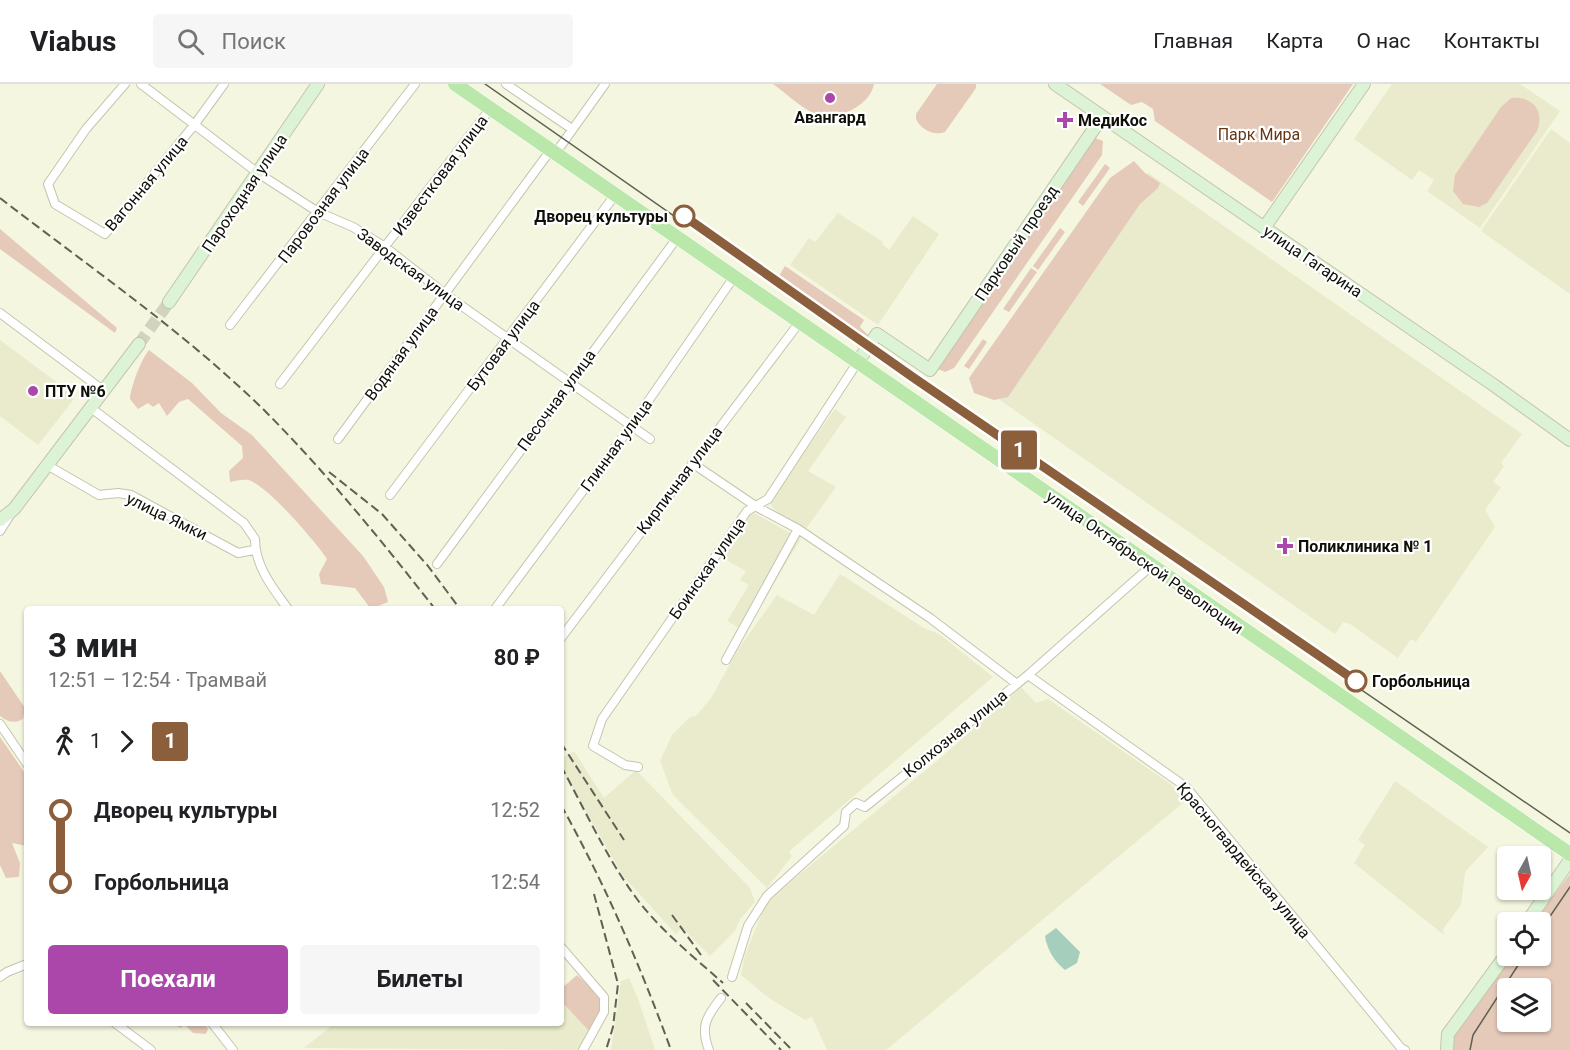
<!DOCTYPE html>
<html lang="ru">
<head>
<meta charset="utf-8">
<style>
	body { margin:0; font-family:Roboto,sans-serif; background:#f6f6f6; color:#202124; height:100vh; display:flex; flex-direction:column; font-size:22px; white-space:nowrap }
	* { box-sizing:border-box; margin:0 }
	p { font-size:20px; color:#757577 }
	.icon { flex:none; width:33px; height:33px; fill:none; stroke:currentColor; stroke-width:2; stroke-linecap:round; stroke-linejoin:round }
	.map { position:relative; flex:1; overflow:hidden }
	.drawer { position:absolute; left:24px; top:522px; width:540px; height:420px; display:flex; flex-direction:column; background:#fff; border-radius:6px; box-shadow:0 2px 4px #0004 }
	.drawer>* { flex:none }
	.badge { padding:0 12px; border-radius:4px; font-size:21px; line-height:39px }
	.needle { width:39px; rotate:188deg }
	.fabs { position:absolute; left:1497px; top:762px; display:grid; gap:12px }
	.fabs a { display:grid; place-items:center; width:54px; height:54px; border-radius:6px; background:#fff; box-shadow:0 2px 4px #0004; font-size:30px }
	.map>.badge { position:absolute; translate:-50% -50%; box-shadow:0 0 0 3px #fff }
	.legs { display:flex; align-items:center; gap:9px; height:66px; padding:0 24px; font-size:20px }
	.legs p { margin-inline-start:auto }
	.headline { display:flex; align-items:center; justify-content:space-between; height:102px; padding:0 24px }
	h1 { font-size:33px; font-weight:700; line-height:45px }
	.button { display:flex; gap:12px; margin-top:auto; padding:12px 24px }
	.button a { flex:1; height:69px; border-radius:6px; background:#ab46ab; color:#fff; font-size:24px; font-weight:700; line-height:69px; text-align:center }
	.button a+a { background:#f6f6f6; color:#202124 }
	ul { padding:0 24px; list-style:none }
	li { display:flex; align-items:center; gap:21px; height:72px; font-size:22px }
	li i { display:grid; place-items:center; width:9px; height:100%; margin:0 8px; background:currentColor }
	li i::after { content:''; width:15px; height:15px; margin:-8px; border:4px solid; border-radius:50%; background:#fff }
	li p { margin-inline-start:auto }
	li:first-child i { background:linear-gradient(#0000 50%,currentColor 0) }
	li:last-child i { background:linear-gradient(currentColor 50%,#0000 0) }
	header { display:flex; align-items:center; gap:36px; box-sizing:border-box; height:84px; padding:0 30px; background:#fff; border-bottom:2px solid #e0e0e0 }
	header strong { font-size:28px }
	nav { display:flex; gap:33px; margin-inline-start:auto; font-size:21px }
	.search { width:420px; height:54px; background:#f6f6f6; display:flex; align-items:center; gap:15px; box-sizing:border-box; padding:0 21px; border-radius:6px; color:#757577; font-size:22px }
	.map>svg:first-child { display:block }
</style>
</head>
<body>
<header>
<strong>Viabus</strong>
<div class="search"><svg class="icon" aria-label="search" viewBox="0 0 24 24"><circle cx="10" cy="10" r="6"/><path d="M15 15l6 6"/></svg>Поиск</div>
<nav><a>Главная</a><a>Карта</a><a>О нас</a><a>Контакты</a></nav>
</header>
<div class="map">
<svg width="1570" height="966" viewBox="0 0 1570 966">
	<rect width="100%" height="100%" fill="#f4f6df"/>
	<path fill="#e9ebcc" d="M1392,0h128l40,27 -80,117 -53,-37 7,-11 -15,-10 -7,10 -58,-41z
		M1551,45l19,14v151l-89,-63z
		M1148,89l374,261 -21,29 3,3 -11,16 8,5 -16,23 10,17 -79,115 -5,-3 -13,19 -48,-34 -7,-2 -8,12 -341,-238z
		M838,129l45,29 -1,2 7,6 24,-34 26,18 -61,91 -88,-60 19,-27 6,4z
		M0,256l58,43 16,16 -36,46 -38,-29z
		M835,325l11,8 -38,54 28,16 -31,43 -27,-16 -9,-12z
		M752,428l49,27 -57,92 -17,-10 22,-36 -9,-5 6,-9 -24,-13z
		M840,490l84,54 15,6 54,43 -200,171 -4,4 3,4 -25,32 -94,-93 -13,-34 12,-26 18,-18 6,-1 15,-18 28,-50 38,-53 37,20z
		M1021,603l15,16 12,-4 125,87 11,16 -298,248h-59l-15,-33 -7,3 -36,-22 -28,-23 4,-20 22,-54 170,-140z
		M574,667l30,47 32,-28 114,118 5,14 -15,17 -5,12 -25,25 -28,-28 -6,6 -53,-58 -62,-108v-9z
		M1395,697l93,66 -23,25 -4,33 -18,24 1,6 -90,-72 11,-18 -7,-5z
		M629,894l9,21 17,51h-44l10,-69z
		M561,917l28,30 -11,19 -274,-2 31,-25h226z"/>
	<path fill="#e5caba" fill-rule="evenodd" d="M773,0h101c-4,22 -37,38 -58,30 -14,-5 -30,-21 -43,-30z
		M937,0h39v4l-31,44c-11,4 -24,-2 -29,-13v-5z
		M1100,0h253l-81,118 -117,-81 -2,-12 -11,-7 -11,3z
		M1511,14c21,-2 34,12 26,33l-50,72 -8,4 -16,-3 -10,-13 2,-16 46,-68z
		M1095,54l8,3 -1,14 -148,213 -9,4 -7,-3 -1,-4z
		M1134,77l11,12 15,10 -2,5 -18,16 -132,193 -14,3 -20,-7 -5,-15 141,-200z
		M1105,80l5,4 -27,38 -5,-4z
		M1060,144l5,4 -27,38 -5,-4z
		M0,145l117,99 -2,5 -115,-84z
		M785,182l79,54 -4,7 9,9 -3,5 -89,-62z
		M1031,184l6,4 -28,40 -6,-3z
		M983,255l4,3 -18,27 -5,-3z
		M149,266l43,33 29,30 31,22 111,121 21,31 4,15 -17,7 -16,-21 -34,-4 -2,-10 8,-15c-11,-17 -61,-75 -79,-79 -5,-1 -13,1 -18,2l-1,-11 14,-13 -1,-12 -54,-47 -9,3 -12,14 -8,-13 -6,4 -5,-4 -10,6 -8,-10c1,-13 11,-39 19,-49z
		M0,587l25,37 -2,11c-9,5 -15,3 -23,-3z
		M0,653l27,39v70l-15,-3 8,20 -1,14 -13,1 -6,-13z
		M1570,790v176h-118l1,-14 56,-80h31v-34h-7zM1508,904h32v34h-32z
		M577,891l23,21 1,21 -12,14 -28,-30v-12z
		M171,939h33l4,6 -2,5 -13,-1 -9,-9 -3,4z"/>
	<path fill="#a6cebd" d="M1056,844l24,24 -3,11 -12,7c-10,-8 -18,-20 -20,-34z"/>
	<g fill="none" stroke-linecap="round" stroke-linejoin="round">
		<path stroke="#d2d3bf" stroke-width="12" stroke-dasharray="12 6" stroke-linecap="butt" d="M139,260l30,-42"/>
		<defs>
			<path id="street" d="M125,0l-39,45 -38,55 7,20 50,30 90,-110 29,-40
				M141,0l117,89 60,39 35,15 32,20 60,47 205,145
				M506,0l66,45
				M555,70l50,-70
				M0,229l104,78
				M230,241l185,-241
				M280,300l210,-275
				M91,324l153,115 11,16c0,27 17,48 33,70
				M338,355l212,-288
				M692,379l65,44 41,22 132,89 87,66
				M47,381l52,30 19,-2 13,2 107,58 16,-3
				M390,411l225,-300
				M0,447l10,-16
				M437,480l240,-326
				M495,525l136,-183 103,-149
				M561,554l238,-315
				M726,576l72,-131
				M1028,591l158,112 215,261 4,2
				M0,640l27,40
				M638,683l-13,-2 -32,-19 9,-27 145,-208 21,-12 89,-136
				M561,863l43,50v15l-21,38
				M0,893l7,-5 20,-8
				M732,893l16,-51 19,-30 77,-70 2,-14 10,-9 9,4 163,-132 123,-109
				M115,939l36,27
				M212,939l21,27
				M709,966c-9,-23 -3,-33 12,-52"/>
			<path id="secondary" d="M1055,0l440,302 75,54
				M1264,144l100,-144
				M169,218l149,-218
				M857,279l20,-29 53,36 172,-253
				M0,436l14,-11 125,-165
				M1527,838l43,-62
				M1447,966l1,-16 60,-82"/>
			<path id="primary" d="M455,0l1115,770"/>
		</defs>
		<use href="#street" stroke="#c4c5af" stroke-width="10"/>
		<use href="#secondary" stroke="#c4c5af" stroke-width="14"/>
		<use href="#primary" stroke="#fff" stroke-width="15"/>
		<use href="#street" stroke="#fff" stroke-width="8"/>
		<use href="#secondary" stroke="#dcf4d5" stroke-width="12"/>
		<use href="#primary" stroke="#b9e8aa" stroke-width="14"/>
		<path stroke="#5f6154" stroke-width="1.5" d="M485,0l381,266 704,483
			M1540,847l30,-44
			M1470,966l3,-15 51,-79"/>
		<path stroke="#5f6154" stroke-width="2" stroke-dasharray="9 4.5" stroke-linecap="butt" d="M0,114c88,68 183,133 263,211 62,62 118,131 172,200
			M329,388l53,42 46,52 32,43
			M561,659l63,97
			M561,682c24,44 46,93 76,133 24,32 57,58 86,84
			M561,721c44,79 79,160 110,245
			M594,810l24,90 -5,43 -7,23
			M672,831l29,40
			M713,896l68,70
			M746,919l46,47"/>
	</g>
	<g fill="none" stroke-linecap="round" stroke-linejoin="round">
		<defs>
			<path id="line-1" d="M684,132l230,162 442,303"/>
		</defs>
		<use href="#line-1" stroke="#fff" stroke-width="14"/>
		<use href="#line-1" stroke="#8b5e3c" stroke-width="9"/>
	</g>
	<g fill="#ab46ab" stroke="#fff" stroke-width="2">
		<circle cx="830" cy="14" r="6"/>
		<path d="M1062 27h6v6h6v6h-6v6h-6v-6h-6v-6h6z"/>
		<circle cx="33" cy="307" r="6"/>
		<path d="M1282 453h6v6h6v6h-6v6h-6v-6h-6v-6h6z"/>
	</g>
	<g fill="#fff" stroke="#8b5e3c" stroke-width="3">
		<circle cx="684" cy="132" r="10"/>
		<circle cx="1356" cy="597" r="10"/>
	</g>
	<g text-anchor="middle" stroke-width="4.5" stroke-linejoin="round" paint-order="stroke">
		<g font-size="16" font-weight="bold" fill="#0e0f07" stroke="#fff" text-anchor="start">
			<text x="830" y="39" text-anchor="middle">Авангард</text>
			<text x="1078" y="42">МедиКос</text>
			<text x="45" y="313">ПТУ №6</text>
			<text x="1298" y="468">Поликлиника № 1</text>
		</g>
		<g font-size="16" fill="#653717" stroke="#fff">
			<text x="1259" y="56">Парк Мира</text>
		</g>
		<g font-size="16" fill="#0e0f07" stroke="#fff">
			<text transform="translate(440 91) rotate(-53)" y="6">Известковая улица</text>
			<text transform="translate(146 99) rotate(-50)" y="6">Вагонная улица</text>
			<text transform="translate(244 109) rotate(-56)" y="6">Пароходная улица</text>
			<text transform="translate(323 121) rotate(-53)" y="6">Паровозная улица</text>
			<text transform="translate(1016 159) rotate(-56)" y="6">Парковый проезд</text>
			<text transform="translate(1313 177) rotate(34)" y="6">улица Гагарина</text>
			<text transform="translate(411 185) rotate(36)" y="6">Заводская улица</text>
			<text transform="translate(503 261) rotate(-53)" y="6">Бутовая улица</text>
			<text transform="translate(401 269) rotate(-54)" y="6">Водяная улица</text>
			<text transform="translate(556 316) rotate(-54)" y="6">Песочная улица</text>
			<text transform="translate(616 361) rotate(-54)" y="6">Глинная улица</text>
			<text transform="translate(679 396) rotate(-53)" y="6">Кирпичная улица</text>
			<text transform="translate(167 432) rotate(26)" y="6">улица Ямки</text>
			<text transform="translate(1145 478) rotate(35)" y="6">улица Октябрьской Революции</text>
			<text transform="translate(707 484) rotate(-55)" y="6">Боинская улица</text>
			<text transform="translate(955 649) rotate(-39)" y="6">Колхозная улица</text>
			<text transform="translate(1244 776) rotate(50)" y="6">Красногвардейская улица</text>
		</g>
		<g font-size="16" font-weight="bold" fill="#0e0f07" stroke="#fff" text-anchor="end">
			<text x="668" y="138">Дворец культуры</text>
			<text x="1372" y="603" text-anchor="start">Горбольница</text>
		</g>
	</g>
</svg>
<div class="fabs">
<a><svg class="needle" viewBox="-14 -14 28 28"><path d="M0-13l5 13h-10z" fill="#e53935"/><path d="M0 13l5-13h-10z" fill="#757577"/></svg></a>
<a><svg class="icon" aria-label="locate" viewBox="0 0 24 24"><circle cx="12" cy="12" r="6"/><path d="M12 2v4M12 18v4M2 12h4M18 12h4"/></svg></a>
<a><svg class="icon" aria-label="layers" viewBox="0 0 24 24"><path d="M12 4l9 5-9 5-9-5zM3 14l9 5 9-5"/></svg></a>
</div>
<b class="badge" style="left:1019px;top:366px;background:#8b5e3c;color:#fff">1</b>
<section class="drawer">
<div class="headline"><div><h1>3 мин</h1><p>12:51 – 12:54 · Трамвай</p></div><b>80 ₽</b></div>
<div class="legs"><svg class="icon" aria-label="walk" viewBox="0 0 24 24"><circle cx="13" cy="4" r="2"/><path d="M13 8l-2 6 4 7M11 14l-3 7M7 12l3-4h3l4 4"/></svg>1<svg class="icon" aria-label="forward" viewBox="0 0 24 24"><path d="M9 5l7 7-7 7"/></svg><b class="badge" style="background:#8b5e3c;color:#fff">1</b></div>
<ul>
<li><i style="color:#8b5e3c"></i><b>Дворец культуры</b><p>12:52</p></li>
<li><i style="color:#8b5e3c"></i><b>Горбольница</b><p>12:54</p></li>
</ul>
<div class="button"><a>Поехали</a><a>Билеты</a></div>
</section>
</div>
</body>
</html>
